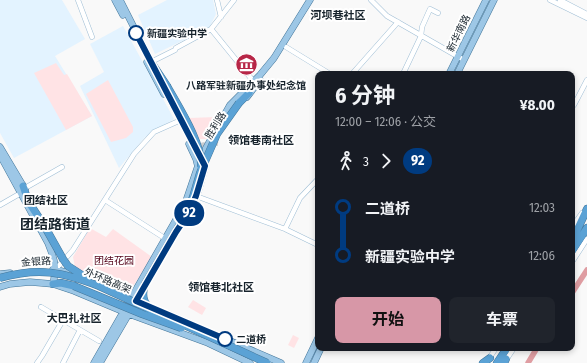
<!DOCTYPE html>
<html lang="zh">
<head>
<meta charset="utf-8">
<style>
	body { margin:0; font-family:"Fira Sans Condensed","Noto Sans SC",sans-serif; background:#20242c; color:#f1f3f6; height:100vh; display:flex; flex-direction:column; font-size:15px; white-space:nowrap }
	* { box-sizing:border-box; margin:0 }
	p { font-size:13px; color:#9ea1a6 }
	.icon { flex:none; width:22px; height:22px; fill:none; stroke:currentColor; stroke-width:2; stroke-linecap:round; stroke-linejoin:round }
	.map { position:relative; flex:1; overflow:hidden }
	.panel { position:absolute; left:315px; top:71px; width:260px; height:280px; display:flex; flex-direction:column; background:#171b24; border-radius:8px; box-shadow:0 2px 6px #0003 }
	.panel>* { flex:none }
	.badge { padding:0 8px; border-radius:13px; font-size:14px; line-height:26px }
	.map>.badge { position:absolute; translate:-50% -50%; box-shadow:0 0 0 2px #fff }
	.legs { display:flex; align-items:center; gap:6px; height:44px; padding:0 20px; font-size:13px }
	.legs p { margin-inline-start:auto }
	.head { display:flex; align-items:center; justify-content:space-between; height:68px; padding:0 20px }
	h1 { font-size:22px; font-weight:700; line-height:30px }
	.primary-button { display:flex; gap:8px; margin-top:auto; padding:8px 20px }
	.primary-button a { flex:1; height:46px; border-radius:8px; background:#d797a7; color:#111; font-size:16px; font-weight:700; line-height:46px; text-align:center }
	.primary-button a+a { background:#20242c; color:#f1f3f6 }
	ul { padding:0 20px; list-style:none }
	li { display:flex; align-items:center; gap:14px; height:48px; font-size:15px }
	li i { display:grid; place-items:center; width:6px; height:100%; margin:0 5px; background:currentColor }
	li i::after { content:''; width:10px; height:10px; margin:-5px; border:3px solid; border-radius:50%; background:#171b24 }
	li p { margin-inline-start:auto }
	li:first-child i { background:linear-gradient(#0000 50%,currentColor 0) }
	li:last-child i { background:linear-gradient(currentColor 50%,#0000 0) }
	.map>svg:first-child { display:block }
</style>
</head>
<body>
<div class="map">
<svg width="587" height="363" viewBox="0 0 587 363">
	<rect width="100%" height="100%" fill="#f9f9f9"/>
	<path fill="#e3f3ff" d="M0,0h62l23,39 -30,17 37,60 -78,42 -14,-25z
		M167,0h46l3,14 -7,14 -54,26 -17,-39z
		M123,26l51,93 -29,18 -26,31 -39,-82 24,-14 -14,-28z"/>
	<path fill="#ffe3e5" d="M56,63l8,12 3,-1 25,42 -26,14 -32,-57z
		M108,80l25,47v5l-7,6 -15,4 -25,-48z
		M217,117l-11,19 2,1 -1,2h-9l-9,-21z
		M90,228l16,9 7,-8 39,28 -18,28 -7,3 -9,1 -36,-15 -7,-7 -2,-10z
		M193,300l13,8 -4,7 -14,-8z
		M293,335l6,3 -5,10 -6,-3z"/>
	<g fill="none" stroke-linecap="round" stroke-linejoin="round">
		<path stroke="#df9da2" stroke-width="5.5" d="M572,293l15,-23
			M528,363l9,-15"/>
		<path stroke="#ccced0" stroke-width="4.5" stroke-dasharray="4.5 2" stroke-linecap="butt" d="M189,151c10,-6 19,-9 30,-7"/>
		<defs>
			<path id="minor" d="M78,0l14,37
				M217,0l4,17
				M371,0l16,16 77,44
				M550,0l37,18
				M560,0l27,14
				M211,29l43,53
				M286,47l44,27
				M176,48l35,-19 23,-29
				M151,62l24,-12
				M352,74l46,-52
				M403,74l18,-38 1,-9 8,-18 8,4
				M574,105l13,-25
				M25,188l37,-21
				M196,196l89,33 33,16
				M105,200l61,39
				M0,205l21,-12
				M572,227l10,-14
				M285,229l15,-31 18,-19
				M572,262l15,-23
				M56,269l17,-19 61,-96 20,-22 27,-12
				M41,307l58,34
				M488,360l8,-12
				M506,360l8,-12
				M37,363l5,-7 21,-36
				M63,363l17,-33"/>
			<path id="major" d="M115,0l8,15
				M120,0l33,65
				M147,62l17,32
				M449,74l37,-74
				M457,74l37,-74
				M164,88l31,59
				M247,97l13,-17
				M189,144l7,15 2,8
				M0,147l25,42
				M0,155l48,88c7,18 9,22 5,41
				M198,192l7,-24
				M53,269l20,5
				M0,274l10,-1
				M0,287l10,-3 20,-2 23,2 21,7 55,23 79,29 42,20
				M168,314l113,49
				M94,363l91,-159 16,-47 29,-52 30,-30 14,-17 36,-58
				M100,363l44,-75
				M306,363l12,-25
				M314,363l7,-15"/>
			<path id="highway" d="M151,62l16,24
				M239,103l10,-10
				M23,186l5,15 17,26
				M573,239l14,-30
				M572,251l15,-23
				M53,284l8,-1 13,3
				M483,363l7,-5
				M497,363l10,-15
				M504,363l2,-4"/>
		</defs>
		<use href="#minor" stroke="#9fbed5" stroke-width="5.5"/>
		<use href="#major" stroke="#43769a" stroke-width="7"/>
		<use href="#highway" stroke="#43769a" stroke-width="8"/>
		<use href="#minor" stroke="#fff" stroke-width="4.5"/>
		<use href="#major" stroke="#9dc7e6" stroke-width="6"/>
		<use href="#highway" stroke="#5ba2d5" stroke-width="7"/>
		<defs>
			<path id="highway-bridge" d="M167,86c11,20 36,58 34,81
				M45,227l18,32 5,7 17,11
				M0,278c39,-11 62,-6 99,8l168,77
				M74,286l68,28 39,14
				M150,308c-8,-6 -8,-15 -5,-24l41,-70 7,-17 7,-24 17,-39 22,-31"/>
		</defs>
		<use href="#highway-bridge" stroke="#43769a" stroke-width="8" stroke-linecap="butt"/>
		<use href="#highway-bridge" stroke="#5ba2d5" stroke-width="7"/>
	</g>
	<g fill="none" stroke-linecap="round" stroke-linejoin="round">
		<defs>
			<path id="line-1" d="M136,33l69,133 -9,30 -8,18 -12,18 -40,69 89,38"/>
		</defs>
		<use href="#line-1" stroke="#fff" stroke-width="9"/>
		<use href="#line-1" stroke="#003b80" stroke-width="6"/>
	</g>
	<defs>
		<symbol id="museum-disc" viewBox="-11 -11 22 22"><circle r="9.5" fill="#b72647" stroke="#fff"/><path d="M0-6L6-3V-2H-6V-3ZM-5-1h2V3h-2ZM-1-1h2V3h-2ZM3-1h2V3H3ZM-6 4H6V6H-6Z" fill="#fff"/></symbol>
	</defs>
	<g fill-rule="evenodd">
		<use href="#museum-disc" x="234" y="52" width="25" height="25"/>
	</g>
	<g fill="#fff" stroke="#003b80" stroke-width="2">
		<circle cx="136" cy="33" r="7"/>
		<circle cx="225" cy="339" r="7"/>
	</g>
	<g text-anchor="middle" stroke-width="4" stroke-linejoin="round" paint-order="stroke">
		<g font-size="10" font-weight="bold" fill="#17232c" stroke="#fff" text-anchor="start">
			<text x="147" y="37">新疆实验中学</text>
			<text x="236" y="343">二道桥</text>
		</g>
		<g font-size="10" fill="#17232c" stroke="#fff">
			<text transform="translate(458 33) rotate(-64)" y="4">新华南路</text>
			<text transform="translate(215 125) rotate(-58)" y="4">胜利路</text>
			<text transform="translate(36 261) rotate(-4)" y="4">金银路</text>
			<text transform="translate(108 280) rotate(23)" y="4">外环路高架</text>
		</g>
		<g font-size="10" font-weight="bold" fill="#17232c" stroke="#fff">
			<text x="246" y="89">八路军驻新疆办事处纪念馆</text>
		</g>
		<g font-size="10" fill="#530319" stroke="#fff">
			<text x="114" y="264">团结花园</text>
		</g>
		<g font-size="11" font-weight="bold" fill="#17232c" stroke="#fff">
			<text x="338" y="19">河坝巷社区</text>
			<text x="261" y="144">领馆巷南社区</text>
			<text x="46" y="204">团结社区</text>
			<text x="221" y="291">领馆巷北社区</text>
			<text x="74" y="322">大巴扎社区</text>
		</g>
		<g font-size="14" font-weight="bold" fill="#17232c" stroke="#fff">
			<text x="55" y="229">团结路街道</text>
		</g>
	</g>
</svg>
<b class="badge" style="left:189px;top:213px;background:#003b80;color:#fff">92</b>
<section class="panel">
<div class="head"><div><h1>6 分钟</h1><p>12:00 – 12:06 · 公交</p></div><b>¥8.00</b></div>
<div class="legs"><svg class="icon" aria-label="walk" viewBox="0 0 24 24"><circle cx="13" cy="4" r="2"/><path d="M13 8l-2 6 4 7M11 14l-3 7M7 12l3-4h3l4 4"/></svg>3<svg class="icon" aria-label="forward" viewBox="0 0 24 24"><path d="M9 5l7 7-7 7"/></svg><b class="badge" style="background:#003b80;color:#fff">92</b></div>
<ul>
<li><i style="color:#003b80"></i><b>二道桥</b><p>12:03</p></li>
<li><i style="color:#003b80"></i><b>新疆实验中学</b><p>12:06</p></li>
</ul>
<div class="primary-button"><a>开始</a><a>车票</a></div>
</section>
</div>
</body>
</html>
